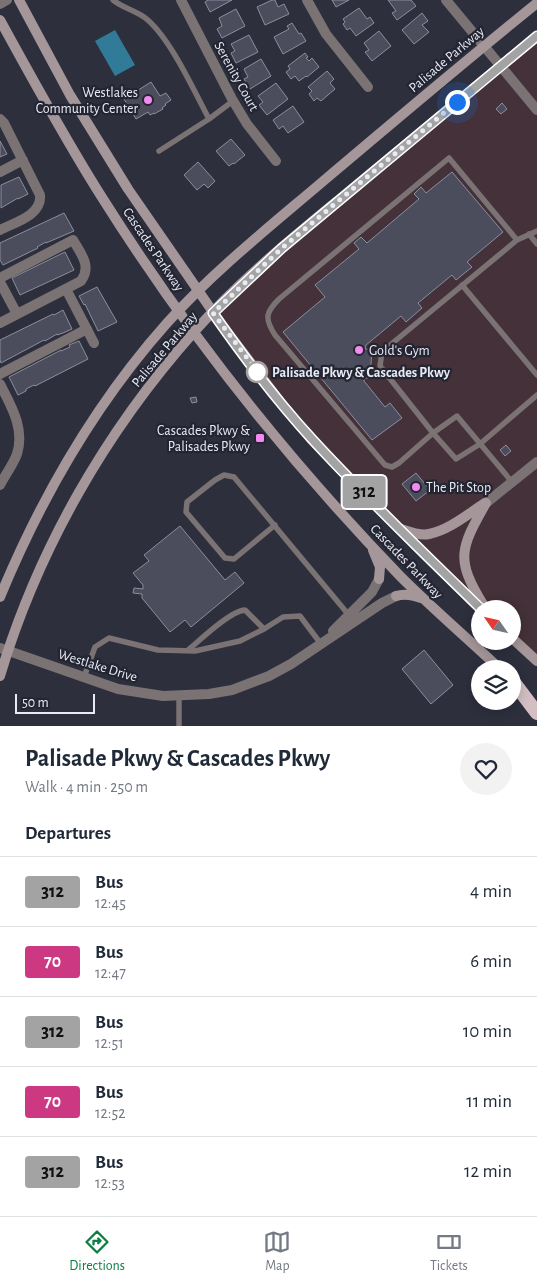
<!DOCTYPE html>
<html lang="en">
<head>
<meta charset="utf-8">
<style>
	body { margin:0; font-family:"Alegreya Sans",sans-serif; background:#f2f2f3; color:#1f2937; height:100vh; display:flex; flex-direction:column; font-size:19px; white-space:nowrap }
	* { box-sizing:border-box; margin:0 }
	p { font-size:16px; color:#747a83 }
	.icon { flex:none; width:28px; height:28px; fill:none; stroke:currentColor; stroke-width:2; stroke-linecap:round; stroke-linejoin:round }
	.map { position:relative; height:726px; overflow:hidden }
	.side { display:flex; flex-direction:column; background:#fff; flex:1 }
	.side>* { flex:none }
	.badge { padding:0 10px; border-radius:4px; font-size:18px; line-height:32px }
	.needle { width:32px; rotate:304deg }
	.controls { position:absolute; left:471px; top:600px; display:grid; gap:10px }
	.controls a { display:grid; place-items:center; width:50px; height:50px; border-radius:50%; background:#fff; box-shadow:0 2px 12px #0003; font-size:25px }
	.scale { position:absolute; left:15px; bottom:12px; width:80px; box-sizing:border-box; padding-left:5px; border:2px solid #e9ebf4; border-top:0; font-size:14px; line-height:18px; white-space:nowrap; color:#e9ebf4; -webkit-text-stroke:4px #232532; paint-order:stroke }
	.you { position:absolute; width:25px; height:25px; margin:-12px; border:4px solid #fff; border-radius:50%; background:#1a73e8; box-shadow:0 0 0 8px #1a73e833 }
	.map>.badge { position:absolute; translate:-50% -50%; box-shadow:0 0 0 2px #fff }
	h2 { padding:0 25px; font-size:19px; line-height:45px }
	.round { display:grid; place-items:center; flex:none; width:52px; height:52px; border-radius:26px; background:#f2f2f3 }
	.head { display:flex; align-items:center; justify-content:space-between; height:85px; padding:0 25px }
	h1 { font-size:24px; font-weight:700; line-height:38px }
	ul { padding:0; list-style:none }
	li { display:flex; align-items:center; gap:15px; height:70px; padding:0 25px; border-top:1px solid #e0e1e3 }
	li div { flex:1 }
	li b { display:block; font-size:19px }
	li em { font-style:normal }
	li .badge { min-width:55px; font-weight:700; text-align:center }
	.tab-bar { display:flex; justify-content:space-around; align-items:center; height:70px; border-top:1px solid #e0e1e3; background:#fff; font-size:14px; color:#747a83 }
	.tab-bar a { display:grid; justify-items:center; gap:2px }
	.tab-bar .on { color:#0b8043 }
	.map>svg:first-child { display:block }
</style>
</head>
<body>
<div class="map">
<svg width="537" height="726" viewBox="0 0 537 726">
	<rect width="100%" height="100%" fill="#2d2f3d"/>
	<path fill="#443139" d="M537,36v625l-24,-23 -1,-29h-31l-170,-170 -98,-126z"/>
	<path fill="#317b99" d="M115,30l20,35 -20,11 -20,-35z"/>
	<path fill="#4b4d5c" stroke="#8b8e9f" d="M208,0h24l-22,12 -5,-10z
		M272,0h3l3,7 6,-3 5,10 -24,11 -8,-18z
		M332,0h17l-13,7z
		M388,0h23l5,6 -19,14 -5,-7 4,-2z
		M359,8l8,11 3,-2 4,6 -18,13 -6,-8 -3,2 -4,-6 2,-2 -2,-3z
		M236,9l9,17 -23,12 -5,-9 5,-3 -3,-8z
		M422,13l6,8 -6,4 7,7 -15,12 -12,-14z
		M292,23l7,11 2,-1 5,8 -23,13 -9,-17 15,-8 -2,-3z
		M379,31l12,15 -19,15 -7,-9 4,-2 -5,-7z
		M249,35l9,17 -22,11 -5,-10 4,-2 -4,-7z
		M305,53l3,4 -2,1 3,3 3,-3 7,9 -12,10 -1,-1 -7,5 -4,-5 -4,3 -5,-7 4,-3 -2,-3z
		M261,59l10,17 -21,13 -6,-10 4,-2 -4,-8z
		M327,71l7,8 -4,4 5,6 -14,12 -4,-3 -3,3 -5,-7 3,-3 -4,-4z
		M151,82l9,14 6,-3 5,7 -6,4 1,1 -4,3 1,1 -9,5v-1l-4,2 -2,-3 -12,7 -12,-20z
		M276,83l12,16 -21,16 -8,-10 4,-3 -5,-6z
		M502,103l5,6 -6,5 -5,-5z
		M293,106l11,16 -16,11 -5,-7 -4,3 -6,-9z
		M231,139l14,16 -11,9 -1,-1 -4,3 -13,-15z
		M0,141l7,13 -7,3z
		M198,162l17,19 -7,7 -4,-4 -7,6 -13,-15z
		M452,172l51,60 -36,30 5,5 -16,13 -4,-5 -34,28 4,5 -16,14 -5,-6 -35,29 -1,4h7l-2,29h-6v3l21,26 5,-4 12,15 -30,22 -89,-108 42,-35 -10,-12 44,-36 -5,-6 7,-6 6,6 52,-44 -5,-5 7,-7 5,6z
		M19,177l9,17 -10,5v-1l-17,10v-23z
		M64,213l10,18 -28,12v-1l-9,5 1,1 -35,17 -3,-5v-17z
		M65,252l9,18 -54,25 -8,-17z
		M97,287l20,35 -19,9 -13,-27 -1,1 -5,-9z
		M63,310l9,19 -9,4 -6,2v-1l-12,7 -1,-1 -43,23 -1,-3v-20l53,-26 1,1z
		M79,341l9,18 -53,27 -1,-1 -8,4v2l-8,4 -9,-18 52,-27v1l9,-4 -1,-2z
		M196,397l1,5 -5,1 -2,-5z
		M506,445l5,6 -6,5 -5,-6z
		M416,473l14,17 -14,11 -14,-17z
		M180,526l45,54 10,-8 9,11 -53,44 -6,-7 -15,12 -28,-34v-4l-9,-1 1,-5 9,1v-4l-10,-12 16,-12 -5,-6z
		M424,650l29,35 -22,19 -29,-35z"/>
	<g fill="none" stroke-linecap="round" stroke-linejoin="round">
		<path stroke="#7a7273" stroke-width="5.5" d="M113,0c10,8 21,10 31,17 25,18 50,74 65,102
			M159,151l50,-32 24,-18
			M537,231l-20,9 -12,10 -110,91 -13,11 -2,14 53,67 23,26 24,-15 57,-49
			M529,234l8,10
			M462,285l75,90
			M512,482l-55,-66 -24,17 -34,30 -7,4 -7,-2 -110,-130c-11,-17 -9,-23 4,-36l170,-141 68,82
			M275,525l-41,34 -9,-1 -39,-46 1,-10 28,-22 9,-5 10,2 114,137
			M187,651c12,-10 43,-40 58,-41l19,19
			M84,677l11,-30 14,-9 49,12 37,1 45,-10 24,-12 19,-12 17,-1 21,28
			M179,726v-30"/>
		<path stroke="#7a7273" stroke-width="10" d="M181,0l51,99 15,25 29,37
			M307,0l19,34 42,53
			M446,0l91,110
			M0,4l7,-4
			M0,119l4,4 36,72c2,20 -24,27 -40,35
			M0,172l23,-12
			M0,278l73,-38c8,14 19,26 8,41l-81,42
			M0,282l17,32
			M66,289l28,54
			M0,374l87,-45
			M0,384c11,22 25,44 17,70 -4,11 -12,21 -17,31
			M486,503l51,-41
			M333,631l39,-39 7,-13
			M0,648l118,41 45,7 46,-2 23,-4 37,-14 22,-12 91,-61 14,-7"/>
		<path stroke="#a49699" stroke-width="10" d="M19,0l51,95 58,94 94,136 60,79 29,35 116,118 54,52
			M0,20c33,60 66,121 103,179 85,135 186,262 297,377 32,32 67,62 100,93
			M401,529c9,3 19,7 28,5 20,-4 39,-20 56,-31
			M373,550l7,17 -1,12
			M396,596c9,-3 17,-1 25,2
			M0,597c41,-99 95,-193 167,-274 46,-51 101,-95 154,-140 72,-61 143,-121 216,-180
			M484,606c-29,-47 -24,-57 2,-103
			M512,638l25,23
			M0,676c38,-127 106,-245 194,-344 44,-50 97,-93 148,-135 65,-54 130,-108 195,-161"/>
		<path stroke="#d3bfc3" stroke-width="14" d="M512,680l25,33"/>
	</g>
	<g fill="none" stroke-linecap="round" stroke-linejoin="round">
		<defs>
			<path id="line" d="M481,609c-57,-56 -115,-111 -169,-170 -36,-39 -69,-83 -99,-126l69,-65 255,-212"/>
		</defs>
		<use href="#line" stroke="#fff" stroke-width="11"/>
		<use href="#line" stroke="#a3a3a3" stroke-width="8"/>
		<path stroke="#e9ebf4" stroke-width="5" stroke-dasharray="0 9" d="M257,372l3,3 -47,-62 69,-65 175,-146"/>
	</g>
	<g fill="#f489f1" stroke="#232532" stroke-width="2">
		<circle cx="148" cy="100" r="5"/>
		<circle cx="359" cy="350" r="5"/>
		<rect x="255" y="433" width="10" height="10" rx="2.5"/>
		<circle cx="416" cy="487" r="5"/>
	</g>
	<circle fill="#fff" stroke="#a3a3a3" stroke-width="2.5" cx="257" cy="372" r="10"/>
	<g text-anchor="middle" stroke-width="4.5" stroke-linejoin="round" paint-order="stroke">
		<g font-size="14" fill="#e9ebf4" stroke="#232532">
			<text transform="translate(446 59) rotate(-40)" y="5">Palisade Parkway</text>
			<text transform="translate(237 76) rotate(61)" y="5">Serenity Court</text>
			<text transform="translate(154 249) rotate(56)" y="5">Cascades Parkway</text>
			<text transform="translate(164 349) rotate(-50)" y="5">Palisade Parkway</text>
			<text transform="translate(407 561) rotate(46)" y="5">Cascades Parkway</text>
			<text transform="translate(98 665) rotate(17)" y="5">Westlake Drive</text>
		</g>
		<g font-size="14" fill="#e9ebf4" stroke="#232532" text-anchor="end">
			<text x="138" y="97">Westlakes<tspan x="138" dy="16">Community Center</tspan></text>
			<text x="369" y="355" text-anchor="start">Gold's Gym</text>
			<text x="250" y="435">Cascades Pkwy &amp;<tspan x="250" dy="16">Palisades Pkwy</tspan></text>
			<text x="426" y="492" text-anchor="start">The Pit Stop</text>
		</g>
		<g font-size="14" font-weight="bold" fill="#e9ebf4" stroke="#232532" text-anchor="start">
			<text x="272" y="377">Palisade Pkwy &amp; Cascades Pkwy</text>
		</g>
	</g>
</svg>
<div class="controls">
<a><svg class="needle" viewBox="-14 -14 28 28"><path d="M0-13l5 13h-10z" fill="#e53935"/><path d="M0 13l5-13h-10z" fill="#747a83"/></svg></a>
<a><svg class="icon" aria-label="layers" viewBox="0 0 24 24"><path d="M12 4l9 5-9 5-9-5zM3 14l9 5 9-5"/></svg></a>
</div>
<div class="scale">50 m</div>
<div class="you" style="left:457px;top:102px"></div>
<b class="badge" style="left:364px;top:492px;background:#a3a3a3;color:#111">312</b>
</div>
<section class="side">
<div class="head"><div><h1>Palisade Pkwy &amp; Cascades Pkwy</h1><p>Walk · 4 min · 250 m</p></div><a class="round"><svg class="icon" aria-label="heart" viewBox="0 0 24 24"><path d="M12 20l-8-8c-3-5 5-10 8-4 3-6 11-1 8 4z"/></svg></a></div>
<h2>Departures</h2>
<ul>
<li><span class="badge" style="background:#a3a3a3;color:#111">312</span><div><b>Bus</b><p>12:45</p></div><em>4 min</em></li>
<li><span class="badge" style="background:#cd3883;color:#fff">70</span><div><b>Bus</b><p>12:47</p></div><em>6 min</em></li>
<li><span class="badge" style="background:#a3a3a3;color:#111">312</span><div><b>Bus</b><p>12:51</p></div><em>10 min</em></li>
<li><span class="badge" style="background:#cd3883;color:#fff">70</span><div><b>Bus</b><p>12:52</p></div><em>11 min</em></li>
<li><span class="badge" style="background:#a3a3a3;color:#111">312</span><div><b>Bus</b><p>12:53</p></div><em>12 min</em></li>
</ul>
</section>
<nav class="tab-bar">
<a class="on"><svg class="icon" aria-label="directions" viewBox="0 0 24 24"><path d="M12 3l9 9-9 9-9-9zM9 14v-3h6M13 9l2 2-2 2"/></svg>Directions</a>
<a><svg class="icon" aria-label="map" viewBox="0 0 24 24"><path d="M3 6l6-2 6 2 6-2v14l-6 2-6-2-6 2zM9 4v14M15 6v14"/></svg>Map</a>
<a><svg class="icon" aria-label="tickets" viewBox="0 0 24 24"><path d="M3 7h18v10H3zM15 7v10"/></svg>Tickets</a>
</nav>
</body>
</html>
